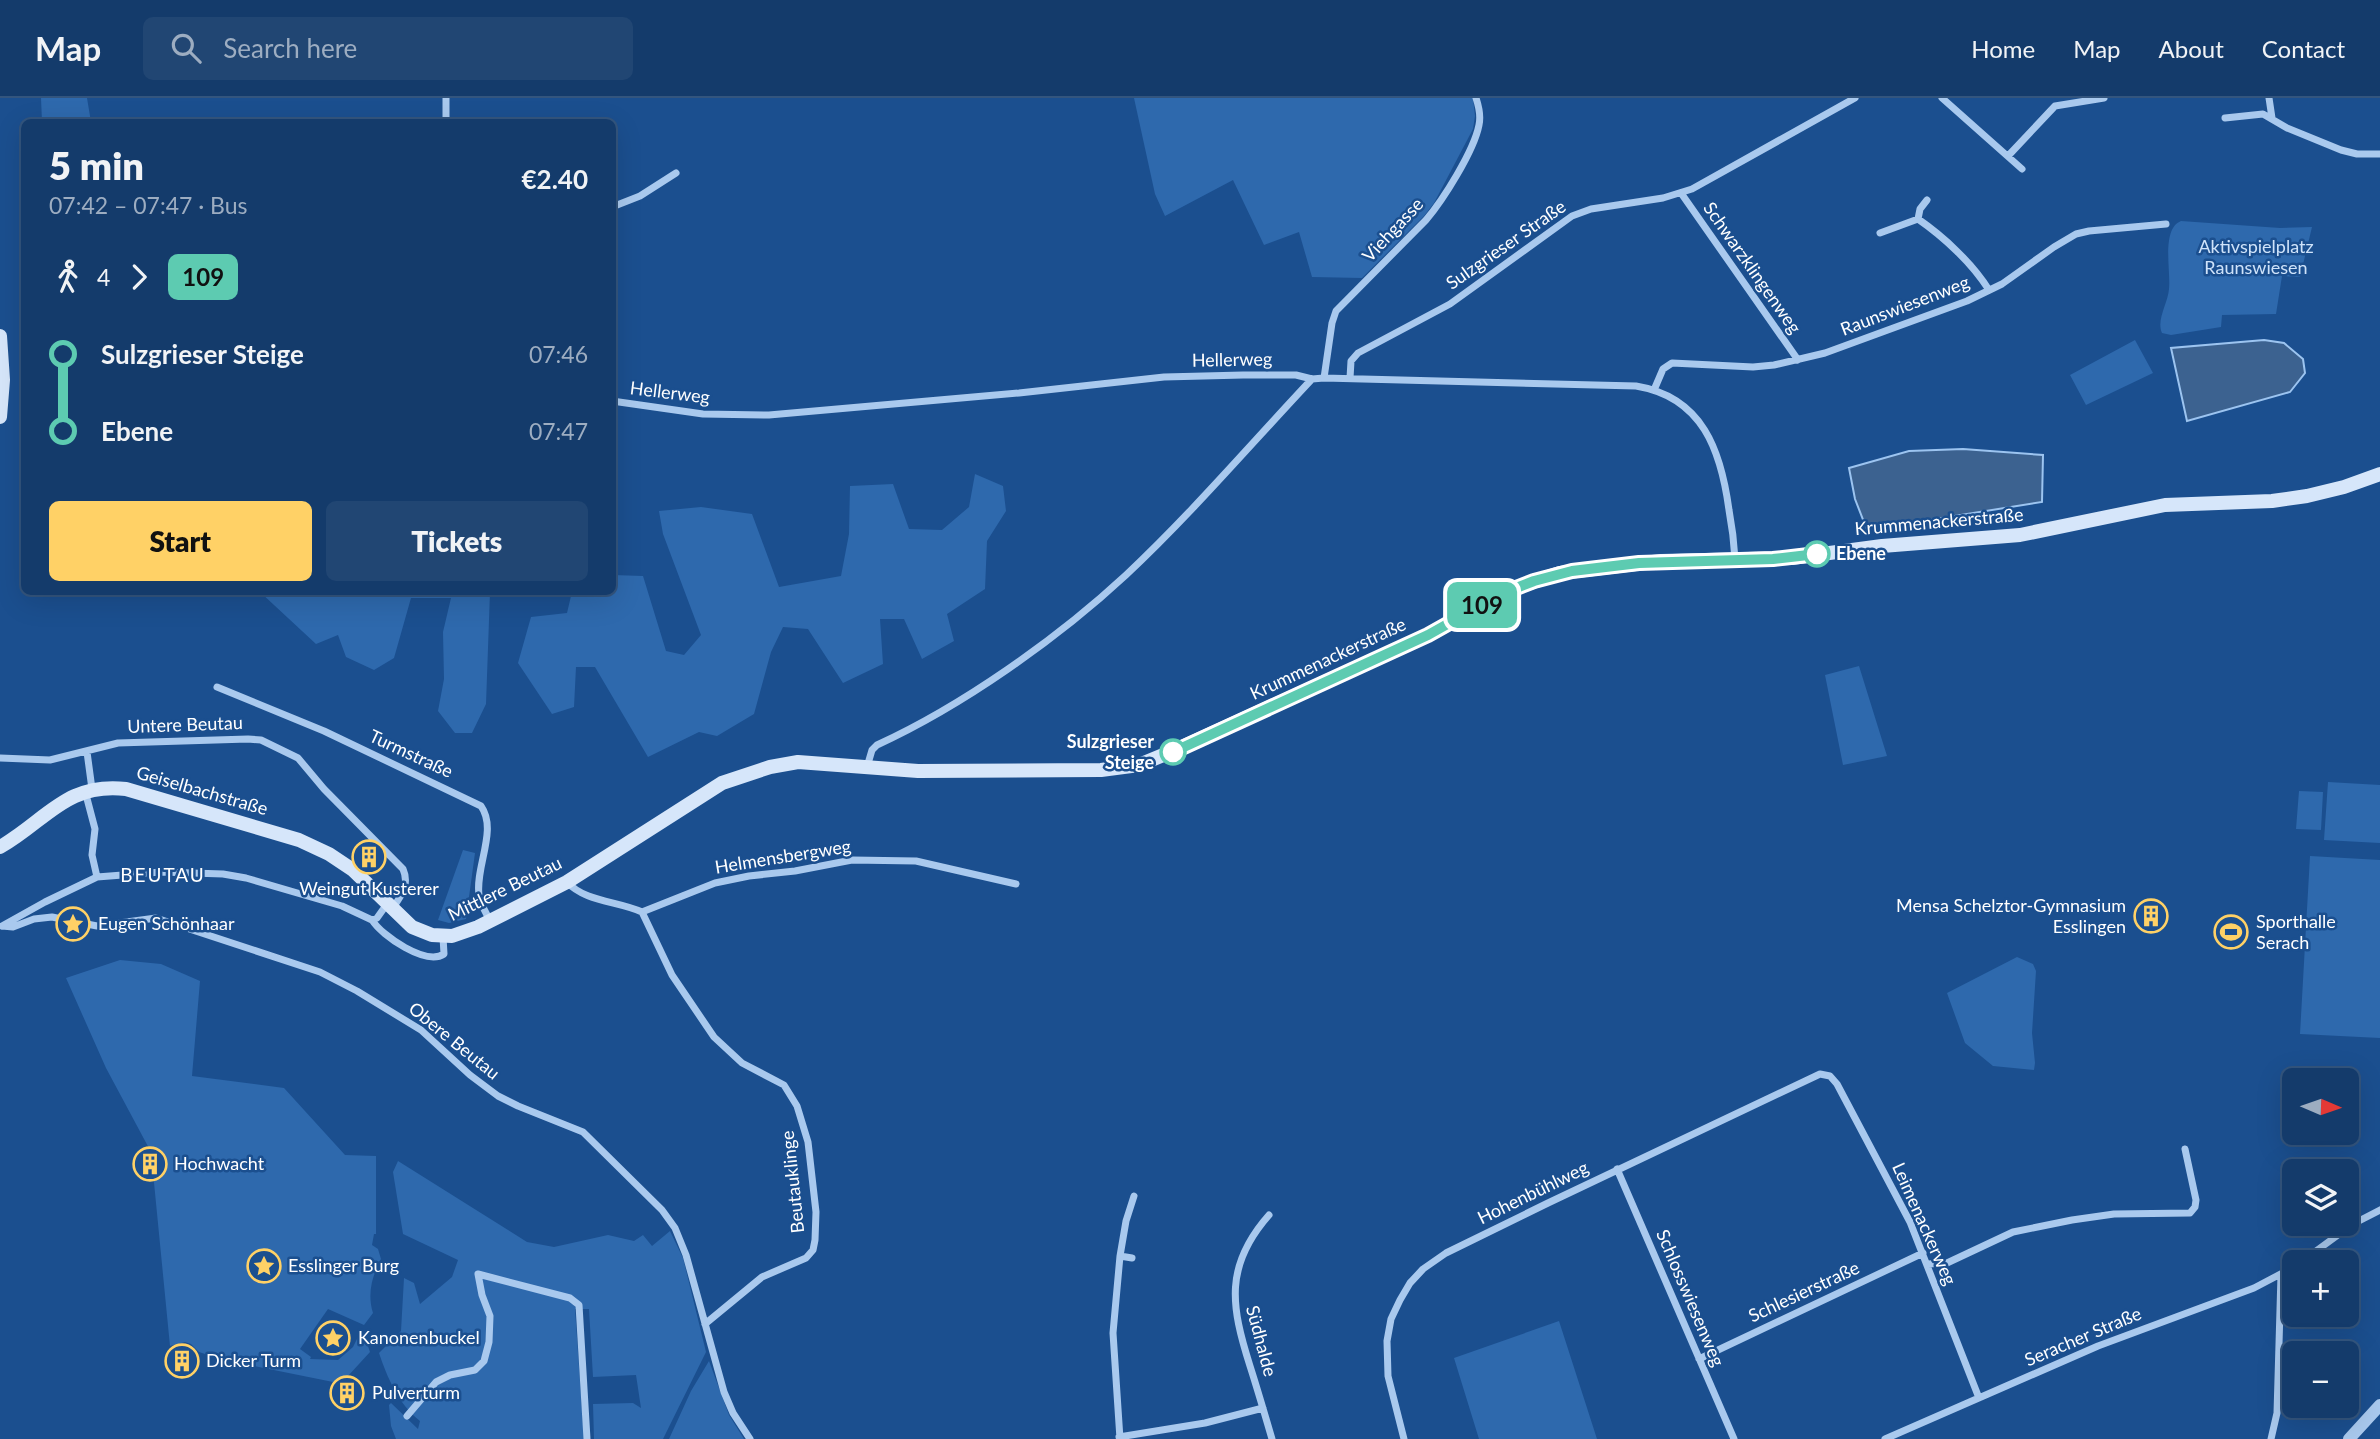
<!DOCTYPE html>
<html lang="en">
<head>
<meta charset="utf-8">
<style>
	body { margin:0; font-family:Lato,sans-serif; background:#214673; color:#f1f3f6; height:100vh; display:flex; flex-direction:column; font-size:26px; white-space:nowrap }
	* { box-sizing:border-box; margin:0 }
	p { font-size:23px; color:#9dadc1 }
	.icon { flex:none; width:38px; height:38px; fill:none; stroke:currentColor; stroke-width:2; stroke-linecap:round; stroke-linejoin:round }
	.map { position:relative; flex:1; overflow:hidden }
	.side { position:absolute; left:21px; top:21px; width:595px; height:476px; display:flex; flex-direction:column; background:#143b6b; border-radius:10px; box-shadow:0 7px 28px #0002,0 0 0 2px #33557e }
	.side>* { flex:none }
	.badge { padding:0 14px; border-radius:10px; font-size:24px; line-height:46px }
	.needle { width:46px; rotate:92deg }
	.fabs { position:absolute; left:2282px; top:970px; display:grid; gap:14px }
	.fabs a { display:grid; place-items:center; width:77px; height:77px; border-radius:10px; background:#143b6b; box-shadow:0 7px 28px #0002,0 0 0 2px #33557e; font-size:35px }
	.map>.badge { position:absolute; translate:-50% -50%; box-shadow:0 0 0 4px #fff }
	.legs { display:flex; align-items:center; gap:10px; height:77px; padding:0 28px; font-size:23px }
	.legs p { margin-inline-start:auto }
	.headline { display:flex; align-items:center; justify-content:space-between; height:119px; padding:0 28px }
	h1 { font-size:38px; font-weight:800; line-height:52px }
	.action { display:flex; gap:14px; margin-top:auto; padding:14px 28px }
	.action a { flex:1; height:80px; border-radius:10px; background:#ffd166; color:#111; font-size:28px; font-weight:800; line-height:80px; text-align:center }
	.action a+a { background:#214673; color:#f1f3f6 }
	ul { padding:0 28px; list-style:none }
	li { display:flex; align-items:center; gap:24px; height:77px; font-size:26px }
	li i { display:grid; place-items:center; width:10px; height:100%; margin:0 9px; background:currentColor }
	li i::after { content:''; width:18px; height:18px; margin:-9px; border:5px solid; border-radius:50%; background:#143b6b }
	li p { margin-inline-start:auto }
	li:first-child i { background:linear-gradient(#0000 50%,currentColor 0) }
	li:last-child i { background:linear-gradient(currentColor 50%,#0000 0) }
	header { display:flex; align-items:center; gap:42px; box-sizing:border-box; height:98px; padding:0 35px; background:#143b6b; border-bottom:2px solid #33557e }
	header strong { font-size:33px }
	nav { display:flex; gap:38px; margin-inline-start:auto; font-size:24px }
	.search { width:490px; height:63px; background:#214673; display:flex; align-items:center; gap:18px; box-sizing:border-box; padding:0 24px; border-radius:10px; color:#9dadc1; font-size:26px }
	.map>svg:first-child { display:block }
</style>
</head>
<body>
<header>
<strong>Map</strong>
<div class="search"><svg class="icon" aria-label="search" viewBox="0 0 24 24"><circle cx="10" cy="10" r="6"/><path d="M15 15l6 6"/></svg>Search here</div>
<nav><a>Home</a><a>Map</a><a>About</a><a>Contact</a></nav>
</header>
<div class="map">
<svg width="2380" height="1341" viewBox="0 0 2380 1341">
	<rect width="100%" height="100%" fill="#1b4f8f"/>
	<path fill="#2e69ad" d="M41,0h46l4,24h-49z
		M1134,0h339l2,18 -2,13 -39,74 -10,13 -62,62 -50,-1 -13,-45 -35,13 -31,-65 -68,36 -10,-22z
		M2181,123l99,7 32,-1 -12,50 -18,-1 -6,38 -54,1 -1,12 -50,8 -9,-2c-6,-13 6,-30 7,-44 2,-18 -8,-60 12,-68z
		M2135,242l18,33 -67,32 -16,-30z
		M975,376l28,12 3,25 -19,30 -2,48 -38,25 7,27 -32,18 -18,-40h-24l3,45 -40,19 -35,-54 -25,-2 -12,25 -17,62 -37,22 -18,-4 -51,25 -53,-90h-19l-2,40 -22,7 -34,-51 13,-46 36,-4 4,-17 7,-4h34l1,-17 30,1 23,75 18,4 17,-20 -38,-101 -4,-23 42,-4 51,7 27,73 62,-11 8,-42 1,-48 43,-2 16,45 33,1 27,-23z
		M260,494h230l-4,112 -14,29h-17l-17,-22 6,-32 -1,-47 8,-34h-40l-17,60 -20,12 -28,-13 -8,-22 -22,9z
		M1859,568l28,90 -44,9 -18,-90z
		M2328,684l52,3v58l-56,-3z
		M2299,693l24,1 -2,38 -25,-1z
		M463,752l12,3 -9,66 -17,4 -11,-3z
		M2310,758l70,4v178l-80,-4z
		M2017,859l16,7 3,7 -4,62 3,30 -1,7 -41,-4 -28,-23 -18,-50z
		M120,862l41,4 39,17 -8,95 92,12 61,67 31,1v78h-2l-2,11 6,4 3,10c-9,17 -14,35 -8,54l-9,12 -36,-16 -28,40 11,8 -1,2 28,1 15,-13 9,-18 8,23 -22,24 -10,7 -118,-24 -21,-7 -8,-8 -6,-2 -15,4 -19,-194 -45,-84 -40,-90z
		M398,1063l129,81 27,5 54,-12 26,6 9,-6 9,11 18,-15 13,27 23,94 -43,87h-69l-1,-35 40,-1 8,5 -5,-33 -43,2 -4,-68h-14l9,130h-188l-5,-13 -2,-21 2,-2 27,26 2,-8c-21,-16 -33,-44 -41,-68l22,-22 3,-53 10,5 6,21 32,-27 6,-17 -55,-26 -10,-62z
		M1559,1223l38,118h-118l-25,-81z
		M709,1263l20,54 15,24h-75l22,-48z"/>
	<path fill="#3c6290" stroke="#9cc4f0" stroke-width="2" d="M2264,242l20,3 19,16 2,14 -15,19 -103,29 -16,-73z
		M1963,351l80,6 -1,47 -175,28 -12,-31 -6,-31 60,-17z"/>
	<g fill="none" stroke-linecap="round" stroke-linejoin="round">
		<path stroke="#a9c9ee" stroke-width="7" d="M446,0v24
			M1942,0l80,71
			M2269,0l3,20
			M2225,20l38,-4 24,14 54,22 16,4h23
			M2008,58l47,-50 49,-8
			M1681,95l117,167
			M612,109l28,-11 36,-23
			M1918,121l2,-10 7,-9
			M1880,135l38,-14c26,18 54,44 71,71
			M1324,280l8,-55 4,-12 90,-91c17,-20 48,-69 53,-95 2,-9 0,-18 -3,-27
			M1350,280l1,-17 7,-8 92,-49 122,-88 19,-7 72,-11 29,-9 163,-91
			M1654,292l9,-21 9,-6 81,4 21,-2 51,-12 142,-52 35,-17 52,-37 22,-13 13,-3 77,-7
			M612,303l91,13 66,1 250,-22 145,-16 79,-2h53l16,4 12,-1 312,8c67,11 85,65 93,124 3,16 5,32 6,49
			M217,589l107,44 157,75c17,24 -6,61 -2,89 1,9 7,17 11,26
			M87,654l5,37
			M0,660l50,2 68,-17 130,-4 13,1 37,18 26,31 79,80c7,16 -2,27 -11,40
			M867,669l5,-17 5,-5c85,-39 180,-106 249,-170 65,-61 124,-130 186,-196
			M85,693l10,38 -3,26 5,22
			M567,784c18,20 51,19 75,30l30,63 42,62 28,26 42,22 13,21 11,36 8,70 -1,28 -2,10 -7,8 -44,19 -57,47
			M642,814l73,-29 34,-7 46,-5 57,-11 64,1 100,23
			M372,822c10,16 54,46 72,34l-1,-17
			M2,828l11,1 21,-8 18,-2 45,9 59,-8 164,54 37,19 64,39 49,45 28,21 20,10 65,26 79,78 13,18 11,27 38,137 9,21 17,26
			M2,828l43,-24 52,-25 64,-5 62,2 23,4 96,28 30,14 5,-2 10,-14
			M1617,1071l117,270
			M1269,1117c-45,51 -38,91 -19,151 8,25 15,49 22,73
			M1120,1158l12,2
			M2301,1164l52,-38 27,-14
			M1928,1166l19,-1 66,-31 59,-12 42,-6 76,-1 5,-6 1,-7 -11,-51
			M1699,1261l224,-106
			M407,1318l29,-34 14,-7 25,-5 9,-9 5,-19 1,-26 -8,-21 -4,-21 92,24 9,7 8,134
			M1119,1339l86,-14 58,-15
			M1120,1341l-7,-106 7,-77 6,-35 8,-25
			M1404,1341l-16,-63 -1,-35 4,-22 9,-19 10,-17 13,-14 23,-16 102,-50 272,-129 10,2 7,8 73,138 69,176
			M1885,1341l213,-93 156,-58 40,-21
			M2271,1341l6,-26 4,-138"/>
		<path stroke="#a9c9ee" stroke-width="12" d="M2349,1341l31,-34"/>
		<path stroke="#d6e6fa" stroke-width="14" d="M0,238l3,44 -3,37
			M0,749c46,-26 66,-65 126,-58l173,51 30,14 24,16 59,57 20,8 20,1 26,-9 89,-45 155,-99 48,-16 28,-5 120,9 183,-1 38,-5 34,-14 255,-116 84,-46 48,-16 101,-12 131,-3 90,-12 138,-11 145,-30 107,-4 35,-5 37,-9 36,-13"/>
	</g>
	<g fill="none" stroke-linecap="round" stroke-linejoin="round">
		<defs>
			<path id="line-1" d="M1173,654l255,-117 73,-41 33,-13 38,-10 67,-8 134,-4 44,-5"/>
		</defs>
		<use href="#line-1" stroke="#fff" stroke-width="16"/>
		<use href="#line-1" stroke="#5dcbb1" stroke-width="10"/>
	</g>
	<defs>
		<symbol id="building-ring" viewBox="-11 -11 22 22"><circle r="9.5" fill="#1b4f8f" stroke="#ffd166" stroke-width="1.5"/><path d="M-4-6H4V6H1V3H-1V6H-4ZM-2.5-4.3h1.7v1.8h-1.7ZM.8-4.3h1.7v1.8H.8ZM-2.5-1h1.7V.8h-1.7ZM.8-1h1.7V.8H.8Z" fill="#ffd166"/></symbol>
		<symbol id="sight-ring" viewBox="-11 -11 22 22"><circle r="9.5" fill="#1b4f8f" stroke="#ffd166" stroke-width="1.5"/><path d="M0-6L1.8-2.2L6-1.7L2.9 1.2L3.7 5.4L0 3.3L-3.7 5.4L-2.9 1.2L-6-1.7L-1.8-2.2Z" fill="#ffd166"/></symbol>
		<symbol id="stadium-ring" viewBox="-11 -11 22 22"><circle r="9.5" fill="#1b4f8f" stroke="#ffd166" stroke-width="1.5"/><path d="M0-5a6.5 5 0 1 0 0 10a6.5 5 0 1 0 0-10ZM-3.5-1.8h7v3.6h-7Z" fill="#ffd166"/></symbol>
	</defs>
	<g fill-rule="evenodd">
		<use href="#building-ring" x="350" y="740" width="38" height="38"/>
		<use href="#building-ring" x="2132" y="799" width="38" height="38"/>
		<use href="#sight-ring" x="54" y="807" width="38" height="38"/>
		<use href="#stadium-ring" x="2212" y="815" width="38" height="38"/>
		<use href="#building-ring" x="131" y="1047" width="38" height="38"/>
		<use href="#sight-ring" x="245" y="1149" width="38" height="38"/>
		<use href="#sight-ring" x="314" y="1221" width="38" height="38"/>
		<use href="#building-ring" x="163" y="1244" width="38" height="38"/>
		<use href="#building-ring" x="328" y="1276" width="38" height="38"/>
	</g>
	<g fill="#fff" stroke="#5dcbb1" stroke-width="3.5">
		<circle cx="1817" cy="456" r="12"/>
		<circle cx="1173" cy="654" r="12"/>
	</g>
	<g text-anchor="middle" stroke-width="5" stroke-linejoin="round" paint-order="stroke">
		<g font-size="18" fill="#fff" stroke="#1b4f8f">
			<text transform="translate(1393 132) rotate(-47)" y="6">Viehgasse</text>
			<text transform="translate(1506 147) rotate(-35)" y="6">Sulzgrieser Straße</text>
			<text transform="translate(1752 170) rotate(55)" y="6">Schwarzklingenweg</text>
			<text transform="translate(1905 208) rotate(-21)" y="6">Raunswiesenweg</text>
			<text transform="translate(1232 262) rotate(-1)" y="6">Hellerweg</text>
			<text transform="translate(670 295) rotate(7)" y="6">Hellerweg</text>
			<text transform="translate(1939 424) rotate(-5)" y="6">Krummenackerstraße</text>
			<text transform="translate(1328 561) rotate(-25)" y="6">Krummenackerstraße</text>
			<text transform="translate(185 627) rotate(-2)" y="6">Untere Beutau</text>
			<text transform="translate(411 656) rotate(25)" y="6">Turmstraße</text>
			<text transform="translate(202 693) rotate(16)" y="6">Geiselbachstraße</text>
			<text transform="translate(783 759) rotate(-9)" y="6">Helmensbergweg</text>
			<text transform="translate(505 791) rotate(-26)" y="6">Mittlere Beutau</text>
			<text transform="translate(454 943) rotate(39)" y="6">Obere Beutau</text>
			<text transform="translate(793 1084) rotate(-96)" y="6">Beutauklinge</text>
			<text transform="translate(1533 1095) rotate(-26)" y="6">Hohenbühlweg</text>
			<text transform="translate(1924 1126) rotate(66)" y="6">Leimenackerweg</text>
			<text transform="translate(1804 1194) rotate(-25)" y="6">Schlesierstraße</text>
			<text transform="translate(1690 1200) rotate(67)" y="6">Schlosswiesenweg</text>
			<text transform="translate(2083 1239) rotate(-23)" y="6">Seracher Straße</text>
			<text transform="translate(1261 1243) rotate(75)" y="6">Südhalde</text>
		</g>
		<g font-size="18" fill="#cfe3fa" stroke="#1b4f8f">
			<text x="2256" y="155">Aktivspielplatz<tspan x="2256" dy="21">Raunswiesen</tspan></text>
		</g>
		<g font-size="18" font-weight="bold" fill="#fff" stroke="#1b4f8f" text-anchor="start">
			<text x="1836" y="462">Ebene</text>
			<text x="1154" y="650" text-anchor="end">Sulzgrieser<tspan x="1154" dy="21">Steige</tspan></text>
		</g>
		<g font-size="18" fill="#fff" stroke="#1b4f8f" text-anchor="start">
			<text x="369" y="797" text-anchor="middle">Weingut Kusterer</text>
			<text x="2126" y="814" text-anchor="end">Mensa Schelztor-Gymnasium<tspan x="2126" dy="21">Esslingen</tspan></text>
			<text x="2256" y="830">Sporthalle<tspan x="2256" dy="21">Serach</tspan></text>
			<text x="98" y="832">Eugen Schönhaar</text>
			<text x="174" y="1072">Hochwacht</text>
			<text x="288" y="1174">Esslinger Burg</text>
			<text x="358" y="1246">Kanonenbuckel</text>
			<text x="206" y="1269">Dicker Turm</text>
			<text x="372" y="1301">Pulverturm</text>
		</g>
		<g font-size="19" letter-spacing="2" fill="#fff" stroke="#1b4f8f">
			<text x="163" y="784">BEUTAU</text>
		</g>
	</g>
</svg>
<div class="fabs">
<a><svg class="needle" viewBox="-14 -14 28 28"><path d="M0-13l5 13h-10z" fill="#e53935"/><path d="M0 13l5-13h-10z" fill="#9dadc1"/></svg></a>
<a><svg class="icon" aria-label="layers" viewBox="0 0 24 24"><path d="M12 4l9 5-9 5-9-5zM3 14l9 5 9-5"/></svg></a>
<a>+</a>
<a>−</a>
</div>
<b class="badge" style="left:1482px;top:507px;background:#5dcbb1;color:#111">109</b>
<section class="side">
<div class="headline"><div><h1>5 min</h1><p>07:42 – 07:47 · Bus</p></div><b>€2.40</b></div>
<div class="legs"><svg class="icon" aria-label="walk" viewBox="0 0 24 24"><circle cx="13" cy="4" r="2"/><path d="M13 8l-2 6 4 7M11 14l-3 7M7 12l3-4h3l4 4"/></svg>4<svg class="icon" aria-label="forward" viewBox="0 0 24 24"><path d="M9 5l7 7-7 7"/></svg><b class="badge" style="background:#5dcbb1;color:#111">109</b></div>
<ul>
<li><i style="color:#5dcbb1"></i><b>Sulzgrieser Steige</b><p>07:46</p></li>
<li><i style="color:#5dcbb1"></i><b>Ebene</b><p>07:47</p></li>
</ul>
<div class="action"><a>Start</a><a>Tickets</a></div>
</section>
</div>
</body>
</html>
